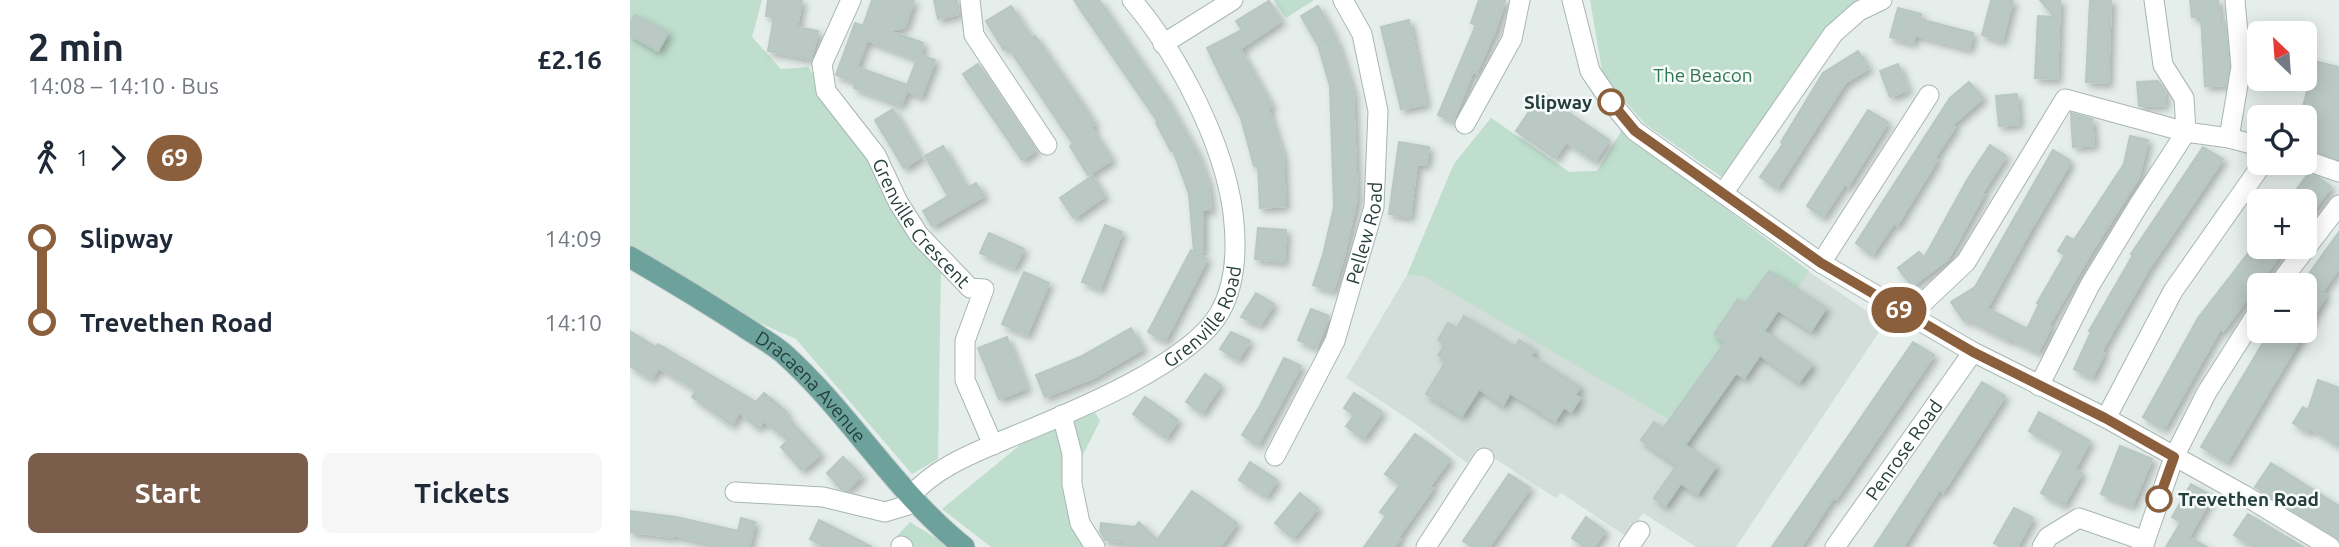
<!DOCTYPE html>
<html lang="en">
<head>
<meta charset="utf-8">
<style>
	body { margin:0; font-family:Ubuntu,sans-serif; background:#f6f6f7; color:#1f2937; height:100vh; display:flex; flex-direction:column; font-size:26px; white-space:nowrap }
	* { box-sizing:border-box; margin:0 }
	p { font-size:23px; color:#747a83 }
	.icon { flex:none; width:38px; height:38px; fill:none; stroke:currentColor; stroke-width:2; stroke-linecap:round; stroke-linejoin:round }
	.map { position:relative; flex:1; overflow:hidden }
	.sheet { display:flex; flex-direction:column; background:#fff; width:630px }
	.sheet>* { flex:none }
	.badge { padding:0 14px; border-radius:23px; font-size:24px; line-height:46px }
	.needle { width:46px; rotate:335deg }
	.controls { position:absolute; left:1617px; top:21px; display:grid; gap:14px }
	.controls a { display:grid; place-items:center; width:70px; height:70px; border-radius:10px; background:#fff; box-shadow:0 4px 18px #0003; font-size:35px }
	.map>.badge { position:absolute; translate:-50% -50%; box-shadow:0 0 0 4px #fff }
	.legs { display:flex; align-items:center; gap:10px; height:77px; padding:0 28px; font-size:23px }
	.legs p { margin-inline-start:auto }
	.summary { display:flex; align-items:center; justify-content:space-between; height:119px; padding:0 28px }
	h1 { font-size:38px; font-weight:700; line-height:52px }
	.button { display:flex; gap:14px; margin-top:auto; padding:14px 28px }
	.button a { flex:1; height:80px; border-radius:10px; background:#7b5d4c; color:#fff; font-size:28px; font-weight:700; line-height:80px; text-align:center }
	.button a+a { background:#f6f6f7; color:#1f2937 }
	ul { padding:0 28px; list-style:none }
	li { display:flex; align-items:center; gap:24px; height:84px; font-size:26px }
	li i { display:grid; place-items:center; width:10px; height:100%; margin:0 9px; background:currentColor }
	li i::after { content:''; width:18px; height:18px; margin:-9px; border:5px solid; border-radius:50%; background:#fff }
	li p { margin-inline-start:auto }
	li:first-child i { background:linear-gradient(#0000 50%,currentColor 0) }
	li:last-child i { background:linear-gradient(currentColor 50%,#0000 0) }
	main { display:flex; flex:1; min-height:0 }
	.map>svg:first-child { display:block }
</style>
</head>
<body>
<main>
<section class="sheet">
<div class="summary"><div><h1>2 min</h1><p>14:08 – 14:10 · Bus</p></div><b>£2.16</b></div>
<div class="legs"><svg class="icon" aria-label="walk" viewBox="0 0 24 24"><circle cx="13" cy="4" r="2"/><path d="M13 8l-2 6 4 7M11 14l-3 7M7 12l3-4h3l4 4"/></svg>1<svg class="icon" aria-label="forward" viewBox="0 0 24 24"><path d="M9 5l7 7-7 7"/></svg><b class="badge" style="background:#8b5e3c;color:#fff">69</b></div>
<ul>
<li><i style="color:#8b5e3c"></i><b>Slipway</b><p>14:09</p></li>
<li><i style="color:#8b5e3c"></i><b>Trevethen Road</b><p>14:10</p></li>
</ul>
<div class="button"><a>Start</a><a>Tickets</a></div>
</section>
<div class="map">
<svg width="1709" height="547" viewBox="0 0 1709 547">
	<defs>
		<filter id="shadow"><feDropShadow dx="4" dy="4" stdDeviation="3.5" flood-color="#0004"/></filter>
	</defs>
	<rect width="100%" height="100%" fill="#e5eeeb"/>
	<path fill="#d3dedb" d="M861,118l78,54 28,-1 25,-41 190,144 73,49 -149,224h-40l-53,-34 -16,24 -66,-44 -5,5 -78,-50 -11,15 -50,-38 -71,-47 61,-103 47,-111z"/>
	<path fill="#bfdecd" d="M0,0h132l-10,37 29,32 27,-2 68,88 65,111 -3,193 -26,15 -116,-135 -102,-45 -64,-35z
		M644,0h40l-28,18z
		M960,0h276l-143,178 -78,-54 -42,-48z
		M861,118l78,54 28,-1 25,-41 187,141 -13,19 -27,-19 -24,33 -7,-5 -24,34 11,9 -55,78 -247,-144 -16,-1 47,-111z
		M463,409l7,12 -36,71 7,35 24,20h-104l-49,-38 90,-74z
		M280,522l40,25h-37l-16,-11z"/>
	<path fill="#bbc9c5" stroke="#b8c7c3" stroke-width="2" fill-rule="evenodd" filter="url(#shadow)" d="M138,0h34l-5,27 21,4 -7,28 -43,-8 6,-34 -8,-1z
		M242,0h42l-9,27 -15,4 33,12 -2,12 14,5 -14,37 -14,-6 -6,14 -47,-17 2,-6 -20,-7 19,-52 8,3zM237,40l50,19 -10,26 -50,-18z
		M304,0h23l2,14 -21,5z
		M444,0h25l67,98 31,55 11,30 3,27h-8v41l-9,1 -5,-58 -16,-44 -2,1 -15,-28 2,-1z
		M849,0h26l-10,31 -19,42 -3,-2 -20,50 -15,-6 38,-90 -5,-2z
		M1361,0h22l-11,41 -20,-6z
		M1410,0h20l-3,79 -22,-1 3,-62 17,1z
		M1460,0h21l-3,83 -22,-1z
		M1560,0h28l2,23 5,-1 4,45 -3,18 -21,1 -4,-69h-9z
		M639,1l12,20 -41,28 32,57 -4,3 15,47 2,50 -25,2 -2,-43 -4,1 -13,-48 -34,-70 35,-18 -6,-9z
		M381,6l21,32 3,-2 47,68 13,20 -4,3 21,33 -24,15 -18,-29 3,-2 -22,-33 -43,-64 -4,3 -18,-29z
		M688,6l16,29 -12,7 14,-3 17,53 4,106 -13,58 -11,35 -20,-6 10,-30 11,-48 -4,-121 -12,-41 -17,-29z
		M1268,8l23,6 -1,5 53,14 -4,16 -54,-14 -2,8 -23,-6z
		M5,15l33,18 -10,18 -28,-16v-12z
		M779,20l17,84 -25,5 -20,-82z
		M1228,51l11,17 -24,15 -68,105 -17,-11 23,-33 -2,-2 42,-69z
		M1675,59l34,8v92l-34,-11v-33h-4l9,-36 -5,-1z
		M348,64l58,86 -14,10 -59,-86z
		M1268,64l10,26 -18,7 -10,-26z
		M1528,81l6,8 1,16 -26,1 -2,-24z
		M1339,82l14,16 -31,27 3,2 -21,32 3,1 -40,65 -3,-2 -22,32 -16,-12 94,-145z
		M911,94l68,46 -14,21 -29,-19 -11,16 -39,-27z
		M1387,94l2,30 -20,2 -3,-30z
		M263,109l28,48 -17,11 -29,-48z
		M1238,110l20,12 -40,64 -3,-2 -22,33 -16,-11z
		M1441,113l21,6 2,26 -21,2z
		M1500,136l18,4 -9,37 -47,74 -44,75 3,1 -13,25 -29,-14 -1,2 -40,-21 -4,2 -13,-19 24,-15 78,-137 16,10v5l-38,64 -44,79 40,21 12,-25 -2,-1 28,-48 -7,-4 9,-15 7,4 50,-76z
		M769,142l30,5 -3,18 -9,-1 -7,53 -21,-3z
		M1360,145l16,11 -24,37 2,1 -36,65 -36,27 -14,-18 21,-16 5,6 43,-78z
		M313,146l24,42 9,-5 8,13 -52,30 -9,-15 25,-15 -23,-40z
		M1573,147l20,12 -75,111 -47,82 3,1 -12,25 -18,-9 17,-37 -2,-1 44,-76 -2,-1z
		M1678,174l10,3 13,10 -26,35v-21h-17z
		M462,176l13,20 -31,22 -14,-20z
		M475,225l17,7 -22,57 -18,-7z
		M628,228l28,2 -2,32 -29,-3z
		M1709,232v36l-17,24 4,3 -21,35v-51z
		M359,233l35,16 -10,19 -34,-15z
		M1623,247h33l-63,84 -3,-2 -56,100 -21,-12 55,-99z
		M561,250l16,9 -42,82 -17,-9z
		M1139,271l57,37 -15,23 -33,-21 -14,21 48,34 -13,17 -39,-27 -16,23 -8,-5 -51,72 31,21 -19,28 -16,-11 -16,23 -11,-8 23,-33 -36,-25 13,-18 9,7 62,-87 -11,-8 24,-35 7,5z
		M394,272l25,11 -22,52 -25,-11z
		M626,293l18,11 -14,21 -19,-8z
		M681,309l18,7 -13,32 -18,-8z
		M834,316l51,31 4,-7 15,10 -3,6 49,31 -5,8 5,3 -9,14 -7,-5 -9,14 -45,-28 -7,12 -24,-16 -17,27 -36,-22 20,-33 -8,-6 7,-11 -7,-4 10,-17 9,5z
		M501,328l12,21 -50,29 -48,19 -9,-22 44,-18z
		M0,331l26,16 2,-3 98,58 8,-9 23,19 -2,3 36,39 -19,16 -21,-23 7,-7 -24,-19 -6,7 -19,-16 -7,13 -40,-28 4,-7 -37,-22 -8,11 -21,-13z
		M1640,331h35l-78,131 -26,-15z
		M601,332l19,9 -12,19 -18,-11z
		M377,337l20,51 -28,11 -21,-51z
		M1283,342l21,13 -72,106 -26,38 -3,-1 -32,49h-29z
		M654,358l17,8 -43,79 -16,-10 18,-29z
		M575,374l16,11 -19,28 -16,-11z
		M1688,380l21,8v58l-29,-18 -3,4 -14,-9 10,-16 5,3z
		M1352,382l23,14 -62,96 -4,-2 -36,57h-29z
		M724,393l28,19 -19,27 -17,-13 8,-11 -10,-7z
		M515,397l33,23 -12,18 -33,-24z
		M1409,412l51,29 -15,28 7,4 -18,32 -23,-12 23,-43 -35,-19z
		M785,434l35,25 -20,27 3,2 -35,50 2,1 -6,8h-30l22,-31 -6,-4 20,-27 -15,-11z
		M1490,446l32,13 -20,47 -31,-12z
		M213,457l19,19 -15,14 -6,-1 -14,-16z
		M620,462l27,18 -11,17 -27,-17z
		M1641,463l68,43v33l-84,-52z
		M879,474l21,14 -41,59h-16l-10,-6z
		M1561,484l21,12 -23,41 18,10h-41l15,-25 -9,-5z
		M562,491l45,32 -17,24h-91l-5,-5 -19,-2 -5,-9 1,-8 34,4 4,-5 18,18z
		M670,493l18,15 -25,30 -18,-15z
		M1384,508l19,10 -16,29h-16l-7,-4z
		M0,511l46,6 62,14 3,-13 14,4 -6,25h-25l-50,-12 -1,2 -43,-5z
		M1618,514l55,33h-49l-20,-12z
		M956,517l19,14 -11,16h-9l-13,-9z
		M189,520l53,27h-46l-16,-8z"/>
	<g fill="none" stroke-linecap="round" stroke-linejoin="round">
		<defs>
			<g id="minor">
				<path id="s1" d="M221,0l-29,64 4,27 50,64 22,47 21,33 51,53 14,1 -19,52v39l28,65"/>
				<path d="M340,0l4,35 73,110"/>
				<path d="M942,0l18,71 21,31 24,29 186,132 152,89 133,66 138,77 86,52"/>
				<path d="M1524,0l9,65 21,33 2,34"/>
				<path d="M533,44l70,-44"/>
				<path d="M835,124l47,-85 8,-39"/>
				<path d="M1599,138l12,-71 -6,-67"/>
				<path d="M1675,160l34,12"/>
				<path d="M1094,192l109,-158 26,-23 23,-11"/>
				<path d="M1191,263l108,-168"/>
				<path d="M1648,285l61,-80"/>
				<path d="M1279,316l57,-54 99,-163 121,33 43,6 30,8"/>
				<path d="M1409,386l51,-101 48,-79 48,-74"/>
				<path d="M432,415l10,39v30l8,39 15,24"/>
				<path d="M1476,418l67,-127 90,-128"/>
				<path id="s2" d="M645,456l60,-115 39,-134 4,-96 -16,-77 -19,-34"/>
				<path d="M105,492l88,5 62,15 30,-9"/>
				<path id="s3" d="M280,497c23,-28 61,-43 94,-57 58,-24 186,-74 216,-128 17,-30 17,-66 13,-99 -9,-70 -55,-159 -101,-213"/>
				<path d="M271,546l2,1"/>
				<path d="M796,547l58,-89"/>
				<path d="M999,547l11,-16"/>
				<path id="s4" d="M1205,547l138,-195"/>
				<path d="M1412,547l6,-10 31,-19 66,23"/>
				<path d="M1513,547l31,-90 33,-65 52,-82"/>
			</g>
			<g id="major">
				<path id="s5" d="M0,257c38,22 76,45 113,69 13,9 28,17 40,27 67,60 110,137 181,194"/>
			</g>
		</defs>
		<use href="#minor" stroke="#a8b6b3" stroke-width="21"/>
		<use href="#major" stroke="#c2c9c8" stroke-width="23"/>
		<use href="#minor" stroke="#fff" stroke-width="19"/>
		<use href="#major" stroke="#6ca19c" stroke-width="21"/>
	</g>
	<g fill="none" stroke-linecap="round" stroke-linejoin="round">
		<defs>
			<path id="line-1" d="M981,102l24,29 186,132 152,89 132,66 69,39 -15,42"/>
		</defs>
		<use href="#line-1" stroke="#fff" stroke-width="16"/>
		<use href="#line-1" stroke="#8b5e3c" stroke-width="10"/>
	</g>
	<g fill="#fff" stroke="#8b5e3c" stroke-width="3.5">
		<circle cx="981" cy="102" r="12"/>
		<circle cx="1529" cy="499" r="12"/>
	</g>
	<g text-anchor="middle" stroke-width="5" stroke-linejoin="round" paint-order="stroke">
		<g font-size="19" fill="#307556" stroke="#f6faf9">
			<text x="1073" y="82">The Beacon</text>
		</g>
		<g font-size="19" font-weight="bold" fill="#253f3c" stroke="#f6faf9" text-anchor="end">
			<text x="962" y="109">Slipway</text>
			<text x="1548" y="506" text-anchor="start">Trevethen Road</text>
		</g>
		<g font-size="19" fill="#253f3c" stroke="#f6faf9">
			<text dy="7" stroke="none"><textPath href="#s1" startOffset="261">Grenville Crescent</textPath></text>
			<text dy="7" stroke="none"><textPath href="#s2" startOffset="242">Pellew Road</textPath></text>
			<text dy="7" stroke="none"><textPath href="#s3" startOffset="352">Grenville Road</textPath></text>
			<text dy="7" stroke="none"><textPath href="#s5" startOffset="224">Dracaena Avenue</textPath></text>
			<text dy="7" stroke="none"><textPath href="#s4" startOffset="119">Penrose Road</textPath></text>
		</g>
	</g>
</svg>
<div class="controls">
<a><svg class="needle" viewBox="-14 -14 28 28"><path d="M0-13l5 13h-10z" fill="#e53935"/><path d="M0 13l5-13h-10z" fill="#747a83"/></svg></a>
<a><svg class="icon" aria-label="locate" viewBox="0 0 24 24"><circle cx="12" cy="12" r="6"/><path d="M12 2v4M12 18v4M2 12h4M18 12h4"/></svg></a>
<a>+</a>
<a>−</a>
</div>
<b class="badge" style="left:1269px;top:310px;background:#8b5e3c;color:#fff">69</b>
</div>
</main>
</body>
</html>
